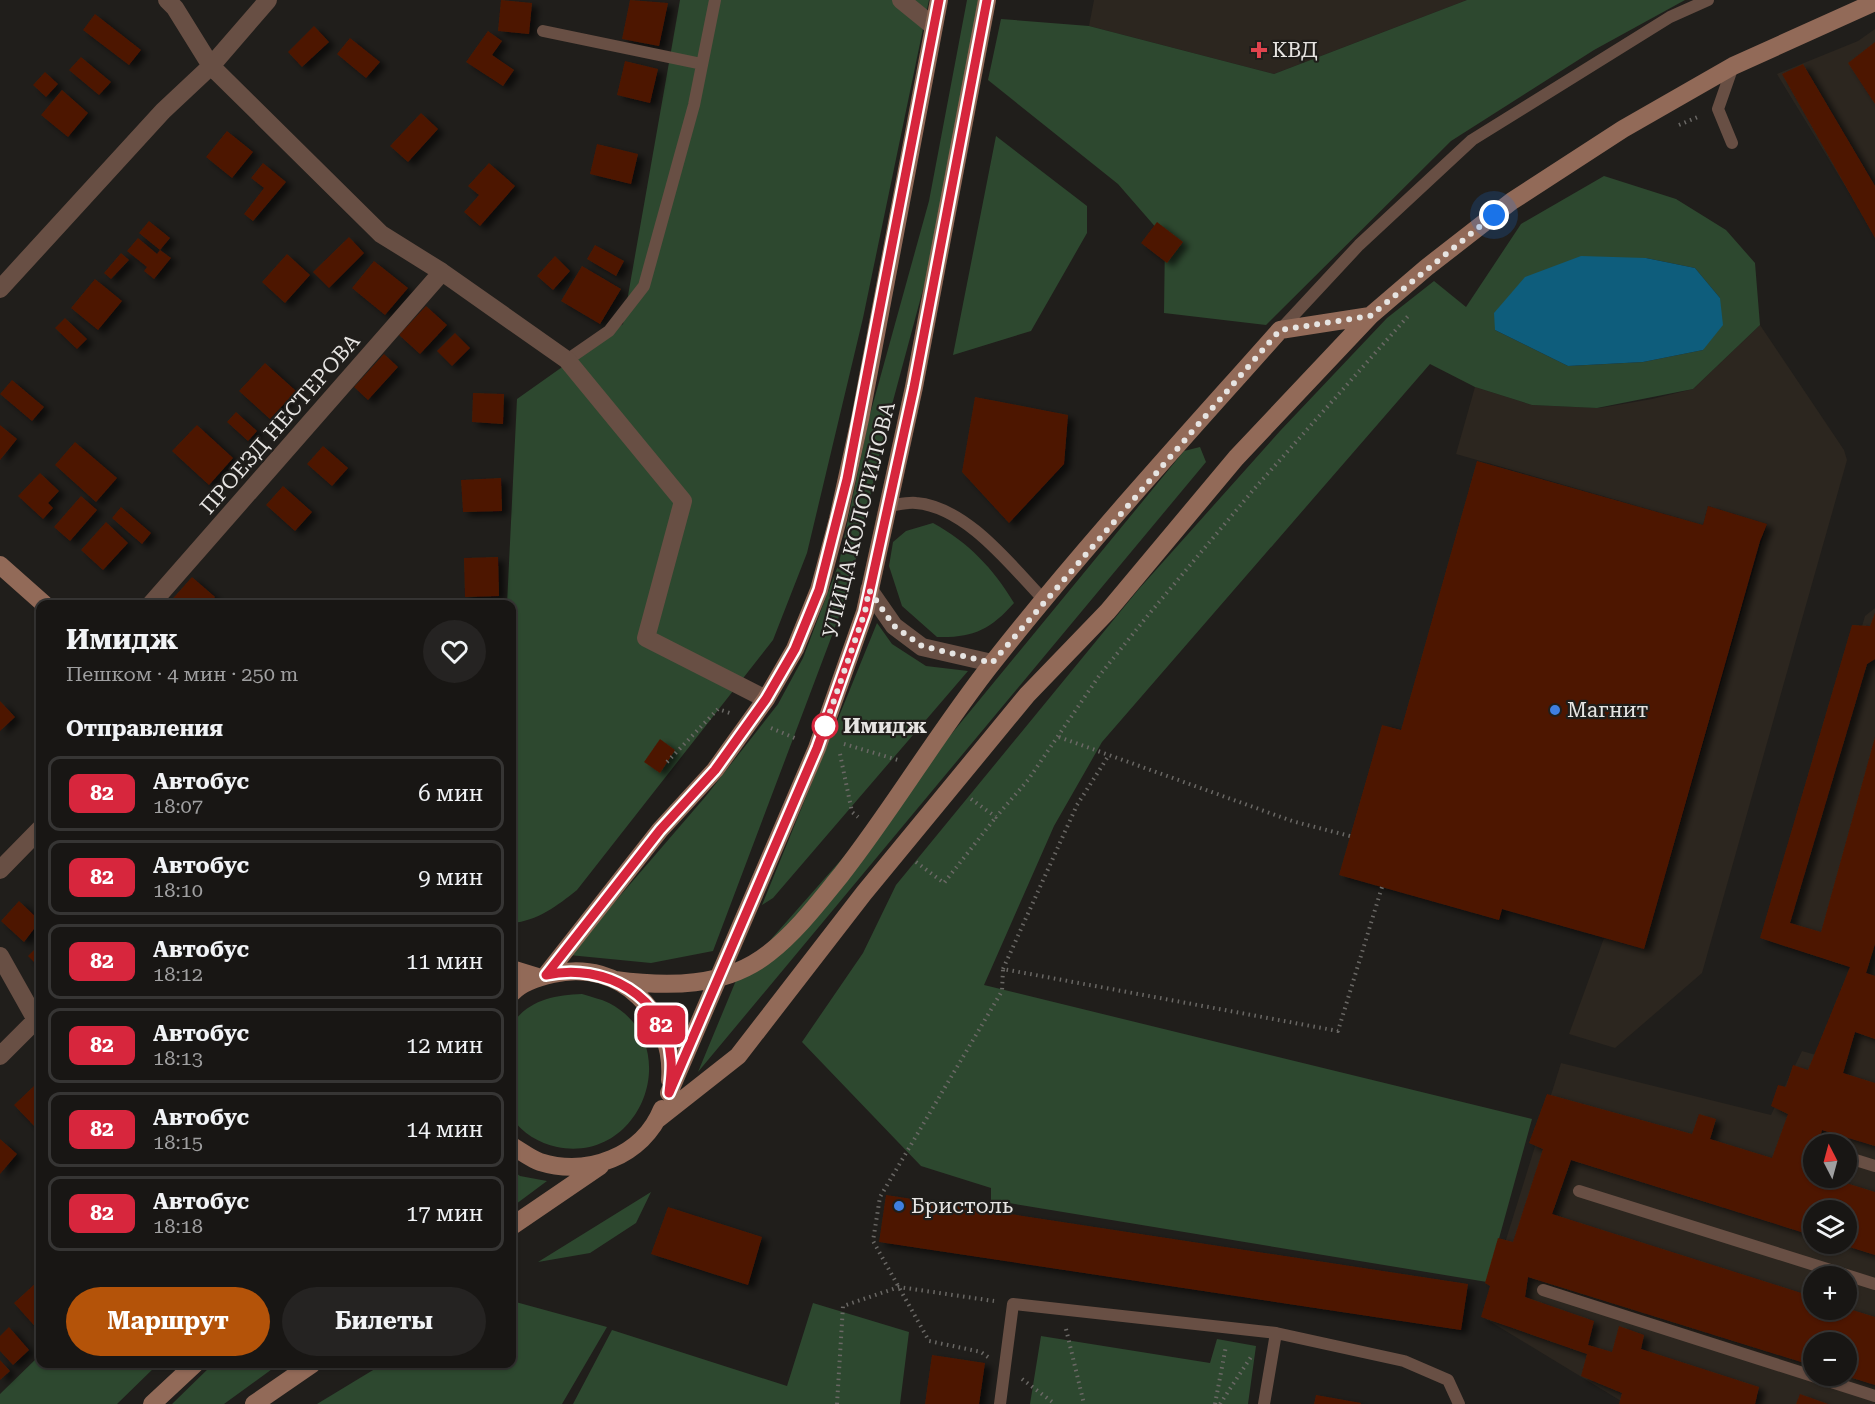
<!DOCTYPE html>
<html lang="ru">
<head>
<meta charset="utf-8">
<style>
	body { margin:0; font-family:"Roboto Serif",serif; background:#252322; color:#f1f3f6; height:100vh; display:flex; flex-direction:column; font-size:22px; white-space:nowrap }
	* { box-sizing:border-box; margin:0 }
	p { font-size:20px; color:#9f9fa0 }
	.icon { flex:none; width:33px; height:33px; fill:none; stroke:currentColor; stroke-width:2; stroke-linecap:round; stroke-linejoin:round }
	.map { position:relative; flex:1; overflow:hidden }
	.drawer { position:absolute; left:36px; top:600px; width:480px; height:768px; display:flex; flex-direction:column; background:#181614; border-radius:12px; box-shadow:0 2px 4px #0004,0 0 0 2px #363534 }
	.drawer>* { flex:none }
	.badge { padding:0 12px; border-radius:9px; font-size:21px; line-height:39px }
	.needle { width:39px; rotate:354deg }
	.fabs { position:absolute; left:1803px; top:1134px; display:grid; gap:12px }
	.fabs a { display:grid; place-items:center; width:54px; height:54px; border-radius:50%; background:#181614; box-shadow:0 2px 4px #0004,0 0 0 2px #363534; font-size:30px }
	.you { position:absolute; width:30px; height:30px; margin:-15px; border:4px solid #fff; border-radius:50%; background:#1a73e8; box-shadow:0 0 0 9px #1a73e833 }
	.map>.badge { position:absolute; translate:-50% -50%; box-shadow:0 0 0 3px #fff }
	h2 { padding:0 30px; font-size:22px; line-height:54px }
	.round { display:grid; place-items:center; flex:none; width:63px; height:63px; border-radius:32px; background:#252322 }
	.head { display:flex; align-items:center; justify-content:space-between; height:102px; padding:0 30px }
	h1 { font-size:28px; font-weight:700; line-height:45px }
	.cta { display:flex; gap:12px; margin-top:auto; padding:12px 30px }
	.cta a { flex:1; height:69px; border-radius:36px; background:#b45309; color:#fff; font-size:24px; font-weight:700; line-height:69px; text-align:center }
	.cta a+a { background:#252322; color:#f1f3f6 }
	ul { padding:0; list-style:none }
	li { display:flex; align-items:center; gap:18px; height:75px; margin:0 12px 9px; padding:0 18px; border:3px solid #363534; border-radius:12px }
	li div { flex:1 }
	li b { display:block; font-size:22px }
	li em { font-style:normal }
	li .badge { min-width:66px; font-weight:700; text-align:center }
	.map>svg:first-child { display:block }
</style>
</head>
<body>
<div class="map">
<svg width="1875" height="1404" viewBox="0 0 1875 1404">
	<defs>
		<filter id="shadow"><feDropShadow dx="6" dy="4" stdDeviation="3" flood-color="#0009"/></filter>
	</defs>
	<rect width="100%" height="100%" fill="#201e1b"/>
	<path fill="#2c261f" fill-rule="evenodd" d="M1094,0h373l-193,74 -185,-48z
		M1875,29v206l-98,-161 81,-33z
		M1760,325l84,125 3,10 -145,513 -87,75 -46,-14 35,-96 40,11 123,-425 -59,-18 -5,19 -247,-71 19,-67 57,18 68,3 52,-9 41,-10z
		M1875,608v796h-249l-140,-85 9,-44 66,-212 210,52 31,-64 21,6 37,-86 -90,-31 95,-324zM1814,1144h32v34h-32zM1814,1210h32v34h-32zM1814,1276h32v34h-32zM1814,1342h32v34h-32z"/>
	<path fill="#2d482f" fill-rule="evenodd" d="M680,0h249l-66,318 -56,235 -34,87 -196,250c-20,16 -40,31 -65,33v-319h-5l10,-205 106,-75z
		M967,0h13l-52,271 -42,156 -38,166 -135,358 -62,12 -82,-8 137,-159 72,-92 25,-46 36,-95 30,-145 60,-217z
		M1467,0h218l-91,50 -143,91 -185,184 -102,-12 1,-75 -47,-54 -130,-104 13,-61 88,7 185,48z
		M996,136l91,70v27l-56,98 -78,24z
		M1604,176l72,23 50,31 29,33 5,62 -67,64 -96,19 -65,-3 -57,-18 -45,-23 -328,378 -48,84 -70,159 548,134 -45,163 -496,-82v-12l-70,-22 -119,-124 61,-89 33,-68 242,-295 142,-159 107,-113 47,-37 32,26 55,-83zM1646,258l49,10 25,30 -17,52 -60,12 -75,4 -73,-36z
		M1200,447l6,15 -508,610 39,-94 207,-235 240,-292z
		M933,523c36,20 60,45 81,80 -24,27 -41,35 -77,34l-35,-31 -13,-40 4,-24 13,-11z
		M877,623l15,21 34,22 42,5 -195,227 -11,7z
		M582,994c9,3 19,5 27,9 77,40 34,161 -52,144 -18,-4 -35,-14 -45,-29v-94c17,-24 42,-29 70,-30z
		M512,1170l8,6 27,5 -35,26z
		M651,1192l-15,31 -46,30 -52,9z
		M512,1301l95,26 -45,77h-245l66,-40h129z
		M813,1303l96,29 -9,72h-327l39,-74 175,56z
		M1041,1336l169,27 7,-24 39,7 -8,58h-218z
		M40,1355v9h118l-41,40h-117v-10z
		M213,1364h66l-55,40h-52z"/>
	<path fill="#0e5d7c" d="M1581,256l65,2 49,10 25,30 3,27 -20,25 -60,12 -75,4 -73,-36 -1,-17 31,-36z"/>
	<path fill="#4e1906" filter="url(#shadow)" d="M501,0l31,3 -3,31 -31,-3z
		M630,0l38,3 -9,43 -37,-7z
		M95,14l46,36 -12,15 -46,-35z
		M314,26l15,16 -27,25 -14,-15z
		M488,31l14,10 -10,14 22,15 -11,16 -37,-24z
		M350,38l30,24 -14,16 -29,-24z
		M1875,42v62l-27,-41z
		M81,57l30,25 -12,13 -30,-25z
		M625,61l33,8 -8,34 -33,-8z
		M1803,64l72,122v52l-93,-164z
		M45,72l13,12 -12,13 -13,-12z
		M62,90l26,23 -20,24 -27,-22z
		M421,113l17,16 -30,33 -18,-16z
		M227,131l26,21 -21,26 -26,-21z
		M597,144l41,10 -7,30 -41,-10z
		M263,163l23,19 -33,39 -9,-7 20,-26 -13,-10z
		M489,163l26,23 -35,40 -16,-14 15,-17 -11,-9z
		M149,221l21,17 -10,12 -21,-17z
		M1157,222l26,20 -16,21 -26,-20z
		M349,237l15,16 -35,35 -16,-16z
		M138,238l19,16 3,-4 11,8 -17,21 -10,-8 3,-4 -20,-16z
		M595,245l29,16 -8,15 -29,-17z
		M121,253l8,7 -18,19 -7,-6z
		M287,254l23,21 -25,28 -23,-21z
		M555,256l15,15 -17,19 -16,-14z
		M374,261l34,27 -23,27 -33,-27z
		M582,266l39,23 -21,35 -39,-23z
		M95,279l27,22 -24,29 -27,-22z
		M426,306l21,19 -27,29 -21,-19z
		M65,318l22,21 -10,10 -22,-21z
		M455,333l15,15 -18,18 -15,-15z
		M384,354l14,13 -30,33 -14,-13z
		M265,363l31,28 -26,28 -31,-28z
		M12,380l32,27 -12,14 -32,-27z
		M473,393l31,1 -1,30 -31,-2z
		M975,397l93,18 -4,49 -55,59 -47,-51z
		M236,412l21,19 -9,10 -21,-19z
		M0,425l17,14 -17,21z
		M197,425l36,33 -24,27 -37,-34z
		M75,442l42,36 -21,24 -41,-37z
		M323,446l25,22 -16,18 -25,-22z
		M1477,461l226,64 5,-19 59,18 -7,17 -116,408 -142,-40 -3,11 -160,-45 43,-150 19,5z
		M40,473l19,18 -11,12 5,5 -10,11 -25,-23z
		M501,478l1,33 -39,1 -2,-32z
		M283,486l29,26 -17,19 -29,-26z
		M81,496l16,14 -27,31 -16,-14z
		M121,507l30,26 -9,11 -30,-26z
		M106,522l22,21 -25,27 -22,-20z
		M498,557l1,39 -34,1 -1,-39z
		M192,577l23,20 -6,7h-41z
		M1875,613v46l-8,5 -77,259 31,9 54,-195v207l-9,29 9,3v63l-20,-7 -12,41 32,10v63l-53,-16 -4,14h-4l-3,28 3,6h16l45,14v63l-35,-11h6v-34h-32v26l-243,-76 -19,54 262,83v13l32,-2 29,9v68l-29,-9v-34h-32v24l-286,-89 -3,20 69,24 -6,24 24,7 7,-26 25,9 -3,14 118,38 -4,17h-136l3,-11 -41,-17 6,-22 -106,-37 9,-31 -5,-3 13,-45 15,4 30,-93 -14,-6 18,-49 145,40 7,-20 17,5 -6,20 62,19 16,-44 -17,-8 7,-21 8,2 7,-22 15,5 42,-103 -90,-29 92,-313 18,1z
		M0,701l15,16 -15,14z
		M660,739l15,11 -15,23 -16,-11z
		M19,901l21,20 -16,21 -23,-21z
		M37,947l3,3v18l-12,-12z
		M34,1086l6,6v35l-3,2 -23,-24z
		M0,1139l17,15 -17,20z
		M886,1195l582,89 -7,46 -582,-88z
		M668,1207l94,30 -14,48 -97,-31z
		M38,1281l2,3v48l-26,-29z
		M9,1327l20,23 -16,15 -13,-14v-15z
		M932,1355l53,8 -6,41h-54z
		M0,1360l10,11 -10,9z
		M1800,1394l28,10h-32z
		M1316,1395l45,8v1h-47z"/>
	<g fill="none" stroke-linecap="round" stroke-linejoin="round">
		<path stroke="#6a6865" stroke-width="4" stroke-dasharray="1.5 4.5" stroke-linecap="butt" d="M1679,125l21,-9
			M771,728l26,11
			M1059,737l233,84 58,15
			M844,744l54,16
			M840,754l12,58 6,5
			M667,762l51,-53 12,4
			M971,799l25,18 32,-37 71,-104 50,-62 106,-126 154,-173
			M916,862l28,21 52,-66
			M1003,969l74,-164 32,-50
			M1066,1329l18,75
			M988,1357l-7,-5 -52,-11 -56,-100 7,-44 122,-206 1,-22 335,62 44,-144
			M1022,1379l33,25
			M837,1404l6,-98 56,-19 95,14
			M1215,1404l11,-58
			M1220,1404l31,-47"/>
		<path stroke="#684f44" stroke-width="12" d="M543,31l159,33
			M1732,143l-14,-34 15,-43
			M1280,330l79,-85 113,-105 198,-123 38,-17
			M567,360l42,-29 35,-45 50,-181 21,-105
			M888,506c9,-1 19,-4 28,-3 51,4 96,64 129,98
			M1846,1157l29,9
			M1579,1191l296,93
			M1543,1290l332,106
			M1000,1404l13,-100 263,29 128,28 44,19 11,24
			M1264,1404l12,-71"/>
		<path stroke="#684f44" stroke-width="18" d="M167,0l8,8 36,58 170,168 61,38 125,88 116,141 -37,137 120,61
			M901,0l32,26
			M0,289l163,-178 48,-45 57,-66
			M869,590l25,36 28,21 70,16
			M151,604l291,-332
			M0,870l40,-41
			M0,956l36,64 -36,36"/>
		<path stroke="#926a58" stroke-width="18" d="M0,565l44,39
			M512,969l26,8
			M546,975l114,-145 55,-60 51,-71 29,-50 24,-59 19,-71 22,-100 79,-419
			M615,980c52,7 110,8 154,-27 28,-22 49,-50 72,-78 54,-69 98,-145 153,-214 89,-113 190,-223 286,-331l90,-14
			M512,993c10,-11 27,-16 41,-19 68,-16 122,41 117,106
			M669,1093l148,-345 48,-136 49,-225 73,-387
			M658,1119l80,-63 126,-163 163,-198 81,-84 128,-153 134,-142 56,-48 86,-67 111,-72 110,-63 142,-64
			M512,1146c9,5 19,13 28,16 48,15 103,-6 122,-53
			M512,1226l88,-60
			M152,1404l43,-40
			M254,1404l58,-40"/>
	</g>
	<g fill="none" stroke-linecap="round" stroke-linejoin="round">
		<defs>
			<path id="line" d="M939,0l-92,479 -28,111 -24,59 -29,50 -51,71 -55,60 -114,145c58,-13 121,21 125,85 1,11 -1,22 -2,33l148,-345 48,-136 49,-225 73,-387"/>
		</defs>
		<use href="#line" stroke="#fff" stroke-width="14"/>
		<use href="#line" stroke="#d7263d" stroke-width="9"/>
		<path stroke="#e6e4e2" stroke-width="6" stroke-dasharray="0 10.8" d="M825,726l-1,3 41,-117 4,-22 25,36 28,20 70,17 288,-333 90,-14 124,-101"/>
	</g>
	<path fill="#e0444e" stroke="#201e1b" stroke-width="2" d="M1256 41h6v6h6v6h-6v6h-6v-6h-6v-6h6z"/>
	<g fill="#3f7fe0" stroke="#201e1b" stroke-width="2">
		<circle cx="1555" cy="710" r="6"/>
		<circle cx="899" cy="1206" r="6"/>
	</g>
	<circle fill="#fff" stroke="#d7263d" stroke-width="3" cx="825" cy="726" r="12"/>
	<g text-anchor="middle" stroke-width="4.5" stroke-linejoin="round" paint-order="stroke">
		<g font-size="21" fill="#e6e4e2" stroke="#201e1b" text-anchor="start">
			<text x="1272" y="57">КВД</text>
			<text x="1567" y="717">Магнит</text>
			<text x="911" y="1213">Бристоль</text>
		</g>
		<g font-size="21" fill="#e6e4e2" stroke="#201e1b">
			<text transform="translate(280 424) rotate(-49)" y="7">ПРОЕЗД НЕСТЕРОВА</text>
			<text transform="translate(859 520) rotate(-76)" y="7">УЛИЦА КОЛОТИЛОВА</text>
		</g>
		<g font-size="21" font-weight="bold" fill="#e6e4e2" stroke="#201e1b" text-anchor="start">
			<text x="843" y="733">Имидж</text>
		</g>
	</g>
</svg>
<div class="fabs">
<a><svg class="needle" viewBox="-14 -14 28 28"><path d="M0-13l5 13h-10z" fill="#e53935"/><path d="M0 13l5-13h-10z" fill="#9f9fa0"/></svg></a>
<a><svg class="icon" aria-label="layers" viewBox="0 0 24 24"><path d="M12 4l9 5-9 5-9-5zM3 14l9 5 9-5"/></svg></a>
<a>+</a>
<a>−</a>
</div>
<div class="you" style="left:1494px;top:215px"></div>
<b class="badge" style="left:661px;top:1025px;background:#d7263d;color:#fff">82</b>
<section class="drawer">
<div class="head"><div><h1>Имидж</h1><p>Пешком · 4 мин · 250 m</p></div><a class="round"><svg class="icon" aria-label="heart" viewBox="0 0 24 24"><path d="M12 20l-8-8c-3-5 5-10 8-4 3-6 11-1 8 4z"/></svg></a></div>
<h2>Отправления</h2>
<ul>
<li><span class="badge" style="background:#d7263d;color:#fff">82</span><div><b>Автобус</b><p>18:07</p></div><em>6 мин</em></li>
<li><span class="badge" style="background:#d7263d;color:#fff">82</span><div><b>Автобус</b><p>18:10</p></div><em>9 мин</em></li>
<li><span class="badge" style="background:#d7263d;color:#fff">82</span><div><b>Автобус</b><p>18:12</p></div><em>11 мин</em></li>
<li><span class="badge" style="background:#d7263d;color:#fff">82</span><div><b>Автобус</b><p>18:13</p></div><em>12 мин</em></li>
<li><span class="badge" style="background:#d7263d;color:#fff">82</span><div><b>Автобус</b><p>18:15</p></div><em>14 мин</em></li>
<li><span class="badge" style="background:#d7263d;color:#fff">82</span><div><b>Автобус</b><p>18:18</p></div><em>17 мин</em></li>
</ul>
<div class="cta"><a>Маршрут</a><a>Билеты</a></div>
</section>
</div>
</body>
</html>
